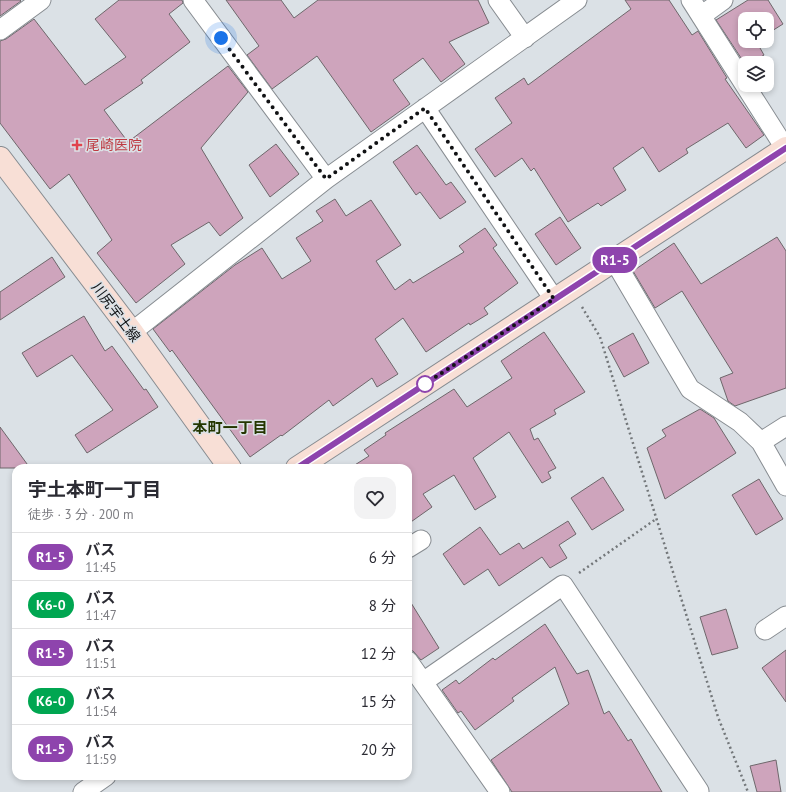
<!DOCTYPE html>
<html lang="ja">
<head>
<meta charset="utf-8">
<style>
	body { margin:0; font-family:"PT Sans","Noto Sans JP",sans-serif; background:#f2f2f3; color:#2b2b33; height:100vh; display:flex; flex-direction:column; font-size:15px; white-space:nowrap }
	* { box-sizing:border-box; margin:0 }
	p { font-size:13px; color:#7c7c81 }
	.icon { flex:none; width:22px; height:22px; fill:none; stroke:currentColor; stroke-width:2; stroke-linecap:round; stroke-linejoin:round }
	.map { position:relative; flex:1; overflow:hidden }
	.drawer { position:absolute; left:12px; top:464px; width:400px; height:316px; display:flex; flex-direction:column; background:#fff; border-radius:12px; box-shadow:0 2px 6px #0003 }
	.drawer>* { flex:none }
	.badge { padding:0 8px; border-radius:13px; font-size:14px; line-height:26px }
	.controls { position:absolute; left:738px; top:12px; display:grid; gap:8px }
	.controls a { display:grid; place-items:center; width:36px; height:36px; border-radius:8px; background:#fff; box-shadow:0 2px 6px #0003; font-size:20px }
	.you { position:absolute; width:20px; height:20px; margin:-10px; border:3px solid #fff; border-radius:50%; background:#1a73e8; box-shadow:0 0 0 6px #1a73e833 }
	.map>.badge { position:absolute; translate:-50% -50%; box-shadow:0 0 0 2px #fff }
	.round { display:grid; place-items:center; flex:none; width:42px; height:42px; border-radius:12px; background:#f2f2f3 }
	.overview { display:flex; align-items:center; justify-content:space-between; height:68px; padding:0 16px }
	h1 { font-size:19px; font-weight:700; line-height:30px }
	ul { padding:0; list-style:none }
	li { display:flex; align-items:center; gap:12px; height:48px; padding:0 16px; border-top:1px solid #e1e1e2 }
	li div { flex:1 }
	li b { display:block; font-size:15px }
	li em { font-style:normal }
	li .badge { min-width:44px; font-weight:700; text-align:center }
	.map>svg:first-child { display:block }
</style>
</head>
<body>
<div class="map">
<svg width="786" height="792" viewBox="0 0 786 792">
	<rect width="100%" height="100%" fill="#dbe1e6"/>
	<path fill="#cea4bc" stroke="#6e676b" d="M0,0h20l1,1 -21,15z
		M119,0h63l1,3 -14,11 21,28 -49,38 2,3 -39,27 24,32 100,-76 20,26 -47,56 42,70 -23,18 -11,-14 -38,23 14,19 -49,39 -39,-50 15,-13 -43,-66 -19,15 -50,-66v-82l6,-2 28,-20 51,66 41,-28 -31,-38z
		M226,0h55l13,18 24,-18h160l11,23 -40,19 16,22 -24,18 -18,-24 -30,22 17,24 -39,28 -54,-76 -45,33 -25,-34 12,-9z
		M625,0h44l23,35 6,-4 29,47 -2,1 39,56 -18,13 -18,-25 -42,26 2,4 -29,19 -16,-25 -30,21 13,22 -25,16 -3,-3 -30,19 -34,-54 -3,3 -9,-13 -27,19 -20,-28 37,-26 -17,-25 29,-20 4,7 103,-76z
		M748,0h20l15,24 -16,10v-15h-22v22h11l8,14 -13,8h-6v1l-29,-44z
		M276,144l23,30 -29,23 -21,-32z
		M417,145l29,40 5,-3 15,20 -26,17 -20,-27 -4,3 -23,-33z
		M335,199l11,17 25,-16 30,45 -25,16 19,29 15,-11 3,4 51,-31 -5,-6 26,-18 12,17 -4,3 25,35 -34,25 4,6 -18,11 -1,-2 -43,29 -23,-34 -28,21 23,35 -21,13 -5,-9 -39,28 -4,-6 -47,36 -1,-1 -31,22 -78,-107 -2,2 -17,-23 82,-64 27,-17 20,31 29,-18 -15,-23 27,-17 -7,-10z
		M560,217l21,31 -25,17 -21,-31z
		M777,237l9,14v137l-51,18 -7,-5 -8,-23 13,-5 -51,-82 -27,17 -22,-37 41,-28 27,41z
		M52,257l13,20 -65,43v-28z
		M84,316l21,35 7,-5 32,44 2,-1 12,18 -71,46 -12,-18 38,-25 -41,-55 -35,22 -15,-24z
		M544,332l41,60 -31,18 2,4 -26,15 4,11 4,-2 18,30 -8,4 3,6 -9,5 -33,-51 -36,26 23,39 -21,13 -21,-35 -31,19 9,13 -24,17v-56h-58l19,-12 -5,-6 22,-15 -1,-2 69,-44 13,18 45,-29 -11,-17z
		M633,333l16,30 -25,14 -16,-30z
		M700,409l14,9 22,35 -71,46 -18,-51 19,-12 -4,-6z
		M0,427l30,41h-30z
		M603,477l21,33 -32,20 -21,-32z
		M759,479l24,40 -27,16 -24,-40z
		M568,521l8,13 -17,11 8,13 -17,10 -8,-11 -43,29 -11,-17 -24,16 -21,-31 37,-27 20,28 19,-12 4,6z
		M408,598l31,50 -18,12 -8,-9 -5,-1z
		M726,609l12,39 -26,7 -12,-38z
		M545,624l32,50 11,-4 16,44 5,-3 19,30 3,-2 31,53h-150l-2,-3 -19,-29 78,-56 -14,-37 -43,31 2,3 -39,29 -14,-19 -3,2 -16,-23 14,-10 3,4 34,-26 2,2z
		M786,650v52l-24,-34z
		M776,760l5,32h-24l-7,-26z"/>
	<g fill="none" stroke-linecap="round" stroke-linejoin="round">
		<defs>
			<path id="street" d="M193,0l133,179
				M498,0l27,38
				M691,0l94,148
				M701,16l22,-16
				M0,30l41,-30
				M425,108l129,191
				M614,260l76,129 50,33 21,20 25,44
				M132,332l194,-153 251,-179
				M761,442l25,-16
				M408,548l13,-8
				M765,630l21,-14
				M408,661l92,131
				M423,682l140,-97 136,206
				M83,792l23,-16"/>
			<path id="secondary" d="M0,158l132,174 98,136
				M297,468l489,-320"/>
		</defs>
		<use href="#street" stroke="#878c91" stroke-width="21"/>
		<use href="#secondary" stroke="#878c91" stroke-width="24"/>
		<path stroke="#73777a" stroke-width="2.5" stroke-dasharray="2 3" stroke-linecap="butt" d="M582,307l18,30 118,380 30,75
			M579,573l77,-54"/>
		<use href="#street" stroke="#fff" stroke-width="19"/>
		<use href="#secondary" stroke="#f8dfd6" stroke-width="22"/>
	</g>
	<g fill="none" stroke-linecap="round" stroke-linejoin="round">
		<defs>
			<path id="line" d="M297,468l489,-320"/>
		</defs>
		<use href="#line" stroke="#fff" stroke-width="9"/>
		<use href="#line" stroke="#8e44ad" stroke-width="6"/>
		<path stroke="#111214" stroke-width="4" stroke-dasharray="0 7.2" d="M221,38l105,141 99,-71 129,191 -129,85"/>
	</g>
	<path fill="#e0444e" stroke="#dbe1e6" stroke-width="1.5" d="M75 139h4v4h4v4h-4v4h-4v-4h-4v-4h4z"/>
	<circle fill="#fff" stroke="#8e44ad" stroke-width="2" cx="425" cy="384" r="8"/>
	<g text-anchor="middle" stroke-width="3" stroke-linejoin="round" paint-order="stroke">
		<g font-size="14" fill="#be3a42" stroke="#dbe1e6" text-anchor="start">
			<text x="86" y="150">尾崎医院</text>
		</g>
		<g font-size="14" fill="#111214" stroke="#dbe1e6">
			<text transform="translate(116 312) rotate(53)" y="5">川尻宇土線</text>
		</g>
		<g font-size="15" font-weight="bold" fill="#243600" stroke="#dbe1e6">
			<text x="230" y="433">本町一丁目</text>
		</g>
	</g>
</svg>
<div class="controls">
<a><svg class="icon" aria-label="locate" viewBox="0 0 24 24"><circle cx="12" cy="12" r="6"/><path d="M12 2v4M12 18v4M2 12h4M18 12h4"/></svg></a>
<a><svg class="icon" aria-label="layers" viewBox="0 0 24 24"><path d="M12 4l9 5-9 5-9-5zM3 14l9 5 9-5"/></svg></a>
</div>
<div class="you" style="left:221px;top:38px"></div>
<b class="badge" style="left:615px;top:260px;background:#8e44ad;color:#fff">R1-5</b>
<section class="drawer">
<div class="overview"><div><h1>宇土本町一丁目</h1><p>徒歩 · 3 分 · 200 m</p></div><a class="round"><svg class="icon" aria-label="heart" viewBox="0 0 24 24"><path d="M12 20l-8-8c-3-5 5-10 8-4 3-6 11-1 8 4z"/></svg></a></div>
<ul>
<li><span class="badge" style="background:#8e44ad;color:#fff">R1-5</span><div><b>バス</b><p>11:45</p></div><em>6 分</em></li>
<li><span class="badge" style="background:#00a651;color:#fff">K6-0</span><div><b>バス</b><p>11:47</p></div><em>8 分</em></li>
<li><span class="badge" style="background:#8e44ad;color:#fff">R1-5</span><div><b>バス</b><p>11:51</p></div><em>12 分</em></li>
<li><span class="badge" style="background:#00a651;color:#fff">K6-0</span><div><b>バス</b><p>11:54</p></div><em>15 分</em></li>
<li><span class="badge" style="background:#8e44ad;color:#fff">R1-5</span><div><b>バス</b><p>11:59</p></div><em>20 分</em></li>
</ul>
</section>
</div>
</body>
</html>
